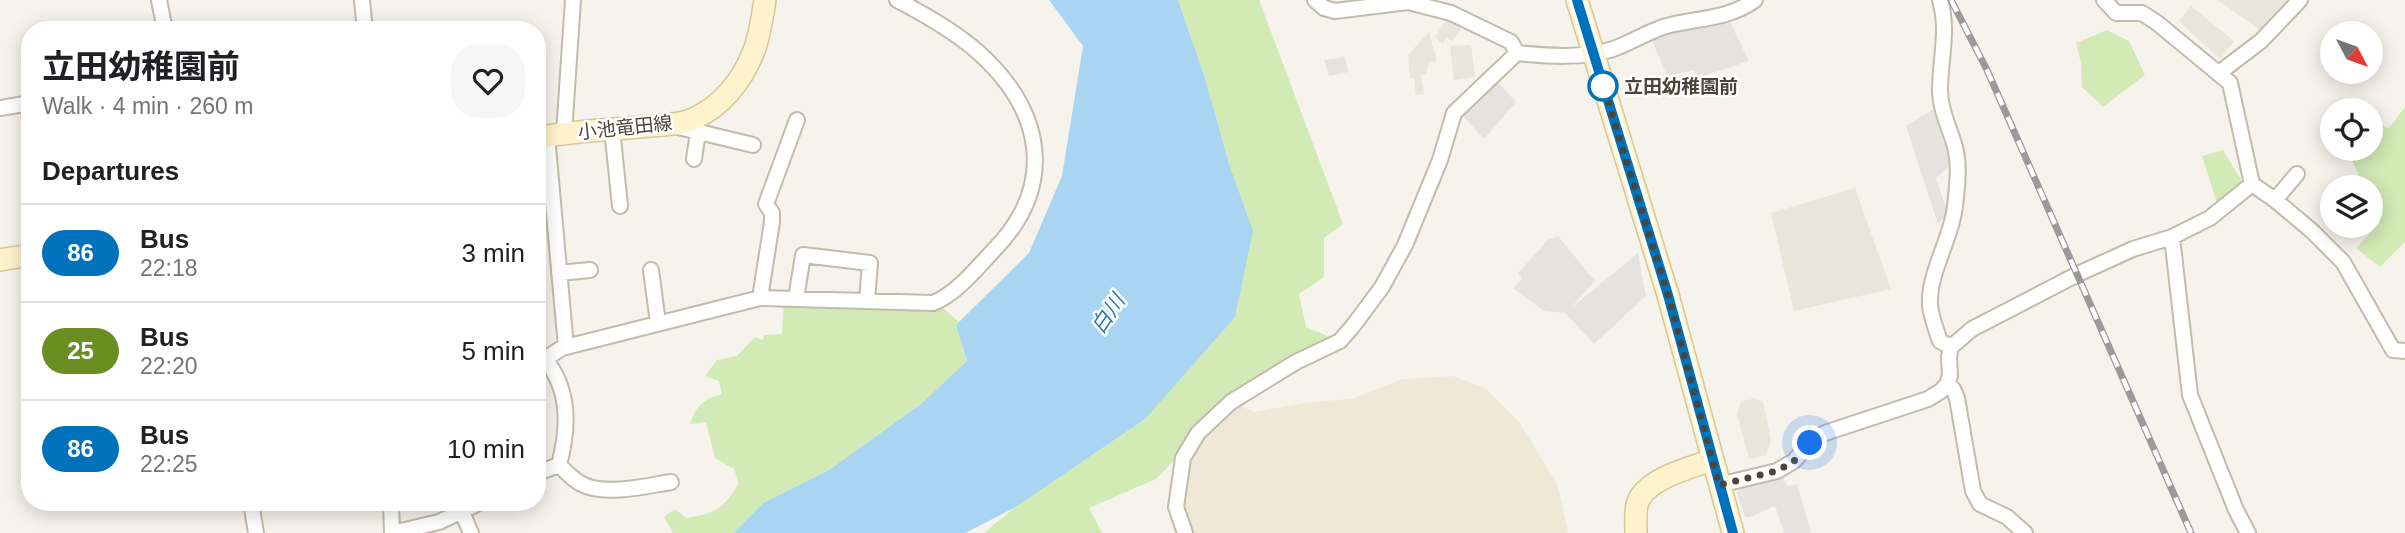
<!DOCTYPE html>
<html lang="en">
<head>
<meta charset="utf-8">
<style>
	body { margin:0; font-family:Helvetica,"Noto Sans JP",sans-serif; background:#f6f6f6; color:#202124; height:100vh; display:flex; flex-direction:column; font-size:26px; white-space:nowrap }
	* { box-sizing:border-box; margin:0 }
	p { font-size:23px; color:#757577 }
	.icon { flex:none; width:38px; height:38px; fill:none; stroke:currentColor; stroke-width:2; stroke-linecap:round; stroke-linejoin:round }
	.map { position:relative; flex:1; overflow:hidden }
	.panel { position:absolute; left:21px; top:21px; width:525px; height:490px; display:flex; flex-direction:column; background:#fff; border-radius:28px; box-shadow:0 4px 18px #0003 }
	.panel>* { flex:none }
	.badge { padding:0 14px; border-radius:23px; font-size:24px; line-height:46px }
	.needle { width:46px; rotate:131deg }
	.buttons { position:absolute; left:2320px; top:21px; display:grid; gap:14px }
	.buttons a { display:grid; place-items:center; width:63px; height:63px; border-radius:50%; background:#fff; box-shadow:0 4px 18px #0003; font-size:35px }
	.you { position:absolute; width:35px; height:35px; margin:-18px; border:5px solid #fff; border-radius:50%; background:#1a73e8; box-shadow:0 0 0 10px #1a73e833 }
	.map>.badge { position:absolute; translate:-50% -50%; box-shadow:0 0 0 4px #fff }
	h2 { padding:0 21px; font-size:26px; line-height:63px }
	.round { display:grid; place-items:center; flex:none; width:74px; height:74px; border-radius:28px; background:#f6f6f6 }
	.head { display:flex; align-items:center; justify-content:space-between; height:119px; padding:0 21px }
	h1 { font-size:33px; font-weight:700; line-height:52px }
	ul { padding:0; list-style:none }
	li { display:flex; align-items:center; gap:21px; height:98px; padding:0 21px; border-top:2px solid #e0e0e0 }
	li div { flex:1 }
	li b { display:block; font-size:26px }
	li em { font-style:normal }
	li .badge { min-width:77px; font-weight:700; text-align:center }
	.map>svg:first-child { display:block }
</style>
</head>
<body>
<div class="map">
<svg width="2405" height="533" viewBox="0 0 2405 533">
	<rect width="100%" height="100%" fill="#f6f3ec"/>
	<path fill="#eae5da" d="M2218,0h70l-25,32z
		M2191,6l43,35 -14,18 -41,-38z
		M1451,13l12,12 -10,16 -6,-3 -5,6 -7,-7z
		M1429,32l8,29 -8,1 -3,11 -5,2 3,19 -8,1 -2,-17h-4l-2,-23z
		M1471,45l4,32 -21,3 -4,-34z
		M1855,188l36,101 -97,22 -23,-98z
		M1753,399l10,2 8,40 -5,14 -17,4 -12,-45 4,-13z"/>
	<path fill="#efe8d6" d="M1453,376l33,13 34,34 38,63 10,47h-383l-9,-26 7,-49 48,-56 23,10 57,-10 40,-3 52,-20z"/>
	<path fill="#d2eab5" d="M1178,0h81l84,224 -19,14v39l-25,17 7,33 34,14 -109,61 -75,77 -67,29 13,25h-118l30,-25 131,-89 85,-252 -25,-89z
		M2107,30l22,11 16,34 -42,32 -21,-20 -1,-24 -5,-20z
		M2405,107v135l-25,25 -24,-19 24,-25 -9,-20v-16h-7l-14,-31 5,-7h16l1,-27 17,6z
		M2223,150l20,33 -26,20 -15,-47z
		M784,301l116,7 42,-1 17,15 -3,3 11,36 -46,43 -92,66 -66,33 -29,30h-61l-9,-16 11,-8 11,9c30,-4 37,-9 53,-35l-5,-14 -19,-11 -9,-36 -16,2c6,-18 13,-25 32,-30l-3,-13 -14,-5 12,-16 20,-4 18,-19 8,3 1,-5 18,-1z"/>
	<path fill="#e5e3e0" d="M1728,18l21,43 -52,17 -3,-8 -27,6 -16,-38z
		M1345,57l3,15 -19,4 -5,-16z
		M1495,79l21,23 -32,37 -23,-25z
		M1933,110l18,55 -15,13 12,36 -10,10 -32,-98z
		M1558,236l37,45 -24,27 67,-55 8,43 -52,48 -29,-31 -21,-2 -31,-23 9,-10 -4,-5 30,-33z
		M1782,477l6,9 9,-2 14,49h-27l-9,-27 -25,11h-5l-8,-24 4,-12z"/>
	<path fill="#a9d4f2" d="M1049,0h129l27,78 25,89 23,64 -18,86 -90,102 -131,89 -49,25h-231l29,-30 66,-33 92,-66 46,-43 -11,-36 73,-72 33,-77 21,-130z"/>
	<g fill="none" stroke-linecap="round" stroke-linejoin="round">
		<defs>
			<path id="street" d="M159,0l6,30
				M362,0l3,30
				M1315,0l9,8 11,3 73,-9 43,11 60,29 6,11
				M1940,0c9,31 0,59 0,90 0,20 10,39 15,57 5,19 2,40 0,59 -3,32 -27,67 -25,99 1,11 6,25 10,36l11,6
				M2104,0l12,13h26l14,9 74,61 22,101 23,16 37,31 31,31 50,88 12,1
				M2219,73l42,-32 39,-41
				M0,108l30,-5
				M674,126l79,19
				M612,129l8,77
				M564,133l9,-133
				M547,136l19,211
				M694,159l4,-27
				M2275,200l22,-26
				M2172,237l18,158 46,115 12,23
				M651,270l7,53
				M559,273l31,-3
				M760,298l173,5c23,-9 43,-34 60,-52 64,-65 51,-140 -15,-199 -24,-21 -52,-37 -81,-52
				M796,299l7,-44 67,8 -3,38
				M537,361l8,-2 17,-11 198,-50 12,-76v-9l-6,-9 31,-84
				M1947,384l6,5 4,9 16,93 7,13 27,13 18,16
				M559,465c8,8 16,17 27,21 25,9 59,0 85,-4
				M537,473l22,-8c10,-38 11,-75 -14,-106
				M1719,485l58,-14 17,-10 16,-18 15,-10 103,-34 13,-8 6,-7 3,-8 -1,-19 2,-10 21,-18 106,-55 55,-25 39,-12 38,-19 42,-34
				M251,502l5,31
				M391,502l1,31 47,-11 42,-20
				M462,512l9,21
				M1185,533l-9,-26 7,-49 15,-25 33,-31 65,-40 44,-21 13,-15 29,-39 23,-42 35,-85 14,-47 63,-60c31,3 66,6 96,-4 17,-6 33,-16 50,-22 31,-9 65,-7 92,-27"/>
			<path id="secondary" d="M1577,0l91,295 65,238
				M537,138c34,-7 68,-8 102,-11 18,-2 38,-1 54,-8 28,-12 49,-38 60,-66 7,-17 9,-35 12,-53
				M0,260l30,-5
				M1636,533c0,-9 -1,-20 1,-28 6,-26 53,-37 75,-45"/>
		</defs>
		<use href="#street" stroke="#c2bbae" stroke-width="18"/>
		<use href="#secondary" stroke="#d6c79b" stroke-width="24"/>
		<use href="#street" stroke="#fff" stroke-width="14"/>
		<use href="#secondary" stroke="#fff3cd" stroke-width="21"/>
		<defs>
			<path id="rail" d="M1951,0l36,70 204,463"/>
		</defs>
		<use href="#rail" stroke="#9a9a9a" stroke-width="7"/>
		<use href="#rail" stroke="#fff" stroke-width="4.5" stroke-dasharray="13" stroke-linecap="butt"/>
	</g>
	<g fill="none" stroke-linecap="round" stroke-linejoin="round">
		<defs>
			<path id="line" d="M1577,0l91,295 65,238"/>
		</defs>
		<use href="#line" stroke="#fff" stroke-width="16"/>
		<use href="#line" stroke="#0072bc" stroke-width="10"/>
		<path stroke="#4b4439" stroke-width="7" stroke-dasharray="0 12.6" d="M1603,86l-3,-10 68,219 51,190 58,-14 17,-10 16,-18"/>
	</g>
	<circle fill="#fff" stroke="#0072bc" stroke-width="3.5" cx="1603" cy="86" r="14"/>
	<g text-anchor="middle" stroke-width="5" stroke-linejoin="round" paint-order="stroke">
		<g font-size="19" font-weight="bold" fill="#4b4439" stroke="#fff" text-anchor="start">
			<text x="1624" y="93">立田幼稚園前</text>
		</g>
		<g font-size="19" fill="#4b4439" stroke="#fff">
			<text transform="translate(625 127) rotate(-6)" y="7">小池竜田線</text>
		</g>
		<g font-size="21" font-style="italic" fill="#2e7ab2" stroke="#fff">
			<text transform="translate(1108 314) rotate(-56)" y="7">白川</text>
		</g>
	</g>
</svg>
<div class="buttons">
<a><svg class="needle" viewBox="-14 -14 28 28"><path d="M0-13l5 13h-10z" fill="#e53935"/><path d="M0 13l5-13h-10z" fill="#757577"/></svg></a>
<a><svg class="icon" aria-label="locate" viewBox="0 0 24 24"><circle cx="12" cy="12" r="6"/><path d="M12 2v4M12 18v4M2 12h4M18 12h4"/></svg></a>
<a><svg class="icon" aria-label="layers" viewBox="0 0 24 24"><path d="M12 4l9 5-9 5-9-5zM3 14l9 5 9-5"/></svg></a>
</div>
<div class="you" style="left:1810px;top:443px"></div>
<section class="panel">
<div class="head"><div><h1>立田幼稚園前</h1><p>Walk · 4 min · 260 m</p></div><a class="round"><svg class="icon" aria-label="heart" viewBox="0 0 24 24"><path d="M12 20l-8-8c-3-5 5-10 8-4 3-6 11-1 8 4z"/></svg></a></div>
<h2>Departures</h2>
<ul>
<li><span class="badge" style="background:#0072bc;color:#fff">86</span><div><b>Bus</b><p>22:18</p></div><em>3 min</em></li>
<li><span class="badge" style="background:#6b8e23;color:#fff">25</span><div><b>Bus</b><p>22:20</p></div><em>5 min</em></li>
<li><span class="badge" style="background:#0072bc;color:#fff">86</span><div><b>Bus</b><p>22:25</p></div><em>10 min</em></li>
</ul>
</section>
</div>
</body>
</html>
